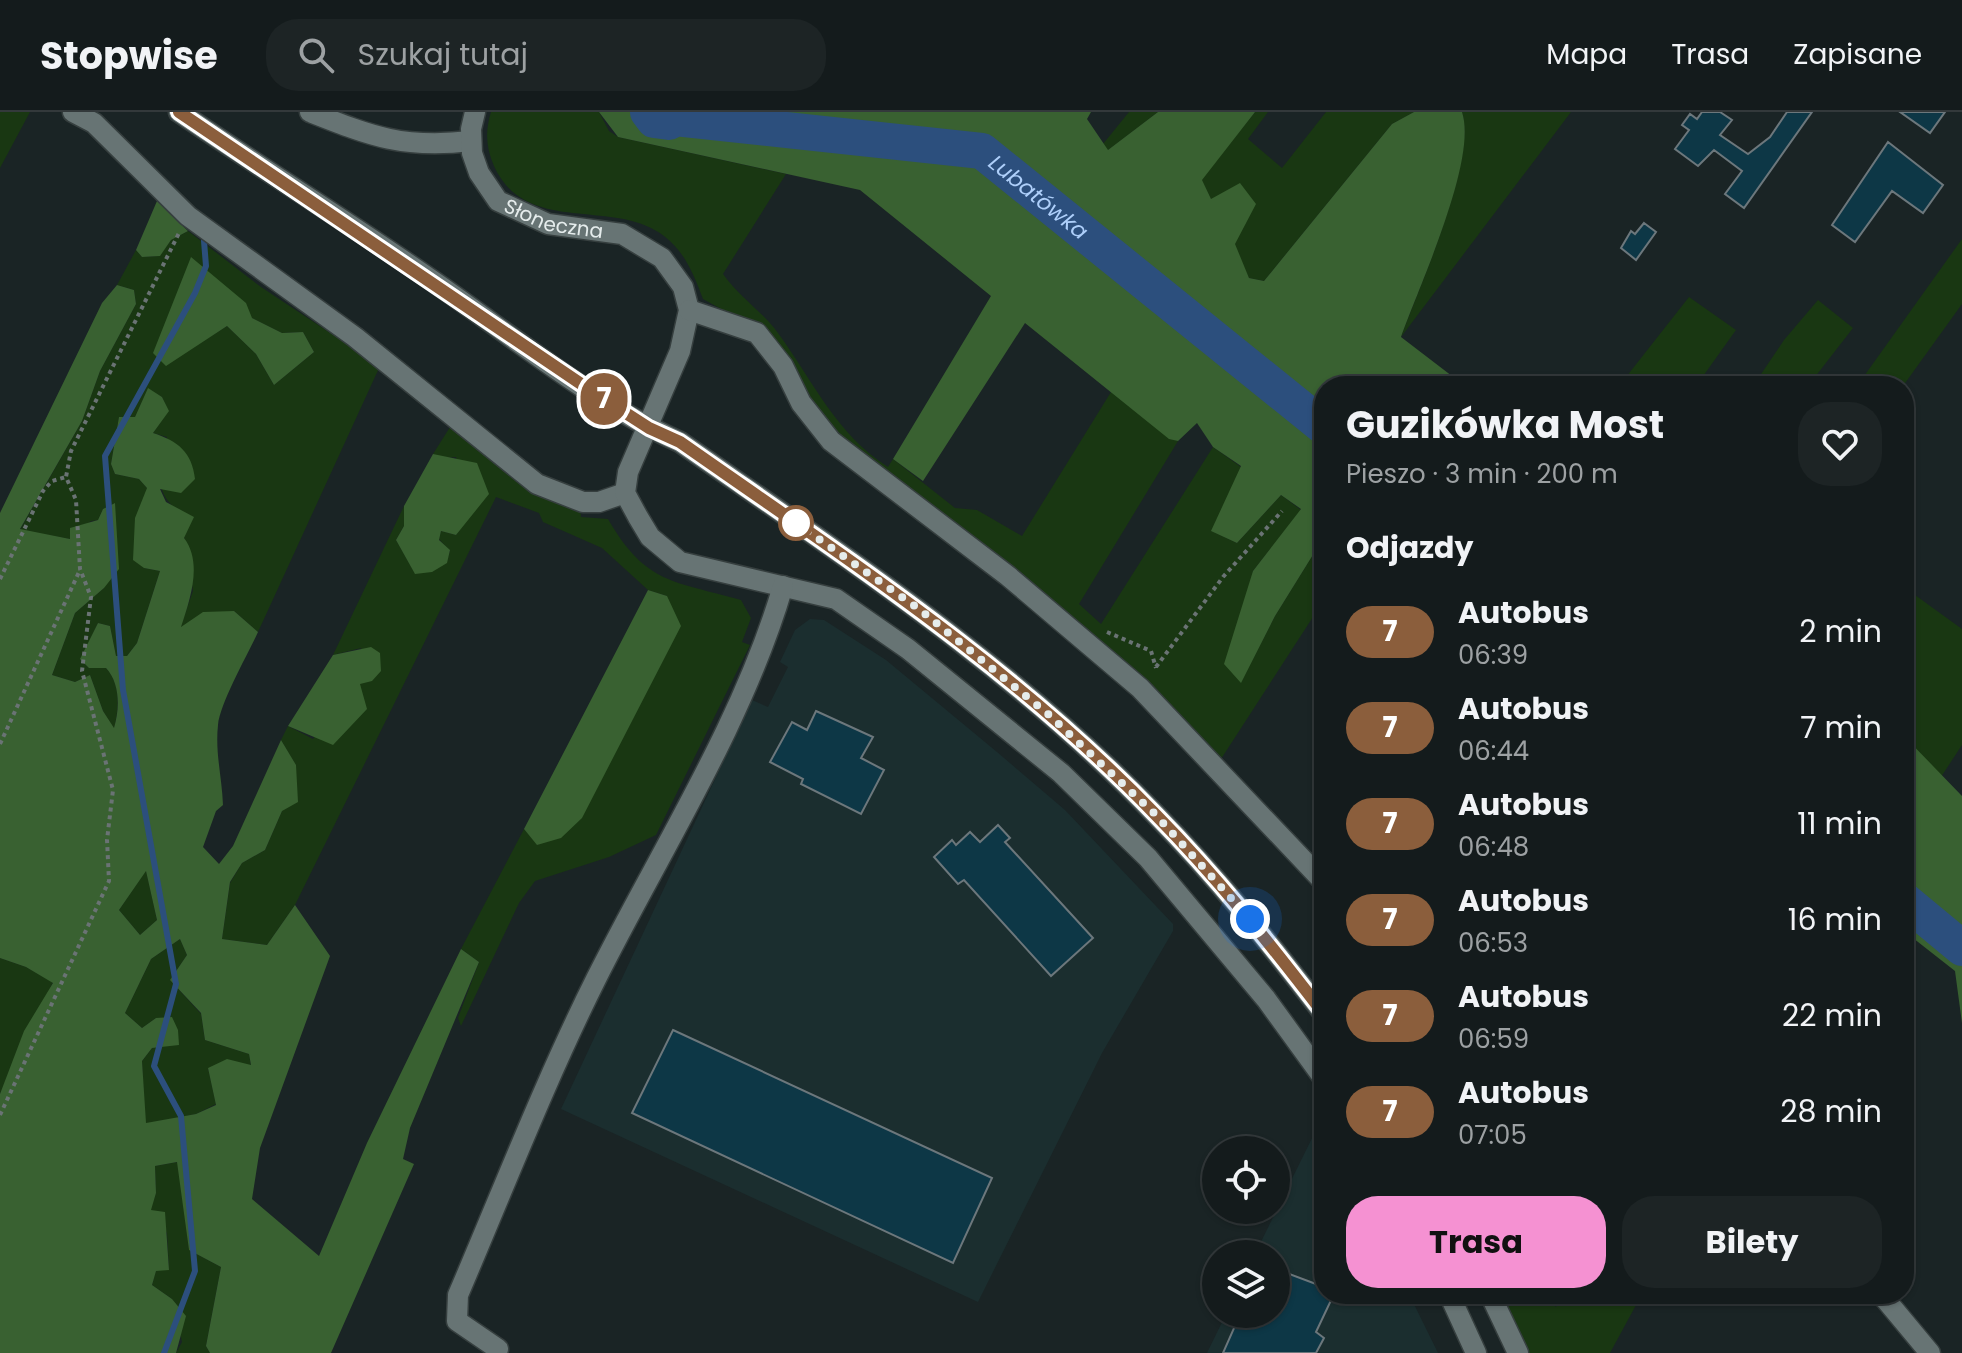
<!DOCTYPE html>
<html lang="pl">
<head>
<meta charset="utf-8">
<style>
	body { margin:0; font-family:Poppins,sans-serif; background:#1d2425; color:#f1f3f6; height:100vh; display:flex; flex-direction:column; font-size:30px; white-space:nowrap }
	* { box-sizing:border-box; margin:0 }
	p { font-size:26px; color:#9da1a3 }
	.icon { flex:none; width:44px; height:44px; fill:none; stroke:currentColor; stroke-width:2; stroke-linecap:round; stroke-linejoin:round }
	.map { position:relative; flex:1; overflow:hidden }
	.details { position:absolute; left:1314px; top:264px; width:600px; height:928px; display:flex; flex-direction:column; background:#141b1c; border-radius:32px; box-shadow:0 2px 6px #0004,0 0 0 2px #33393b }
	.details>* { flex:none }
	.badge { padding:0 16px; border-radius:26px; font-size:28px; line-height:52px }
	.controls { position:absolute; left:1202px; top:1024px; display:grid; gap:16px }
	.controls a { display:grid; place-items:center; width:88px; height:88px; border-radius:50%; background:#141b1c; box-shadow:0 2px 6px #0004,0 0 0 2px #33393b; font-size:40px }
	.you { position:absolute; width:40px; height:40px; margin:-20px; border:6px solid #fff; border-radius:50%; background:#1a73e8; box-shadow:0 0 0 12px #1a73e833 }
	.map>.badge { position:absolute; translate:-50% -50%; box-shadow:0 0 0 4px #fff }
	h2 { padding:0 32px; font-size:30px; line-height:72px }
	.round { display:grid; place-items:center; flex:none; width:84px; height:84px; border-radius:32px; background:#1d2425 }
	.overview { display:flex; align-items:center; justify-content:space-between; height:136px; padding:0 32px }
	h1 { font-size:38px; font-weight:700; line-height:60px }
	.cta { display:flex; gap:16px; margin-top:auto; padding:16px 32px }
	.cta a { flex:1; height:92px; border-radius:32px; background:#f591d2; color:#111; font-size:32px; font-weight:700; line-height:92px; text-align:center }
	.cta a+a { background:#1d2425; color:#f1f3f6 }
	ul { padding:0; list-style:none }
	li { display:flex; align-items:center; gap:24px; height:96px; padding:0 32px }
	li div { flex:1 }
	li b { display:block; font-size:30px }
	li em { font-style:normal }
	li .badge { min-width:88px; font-weight:700; text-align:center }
	header { display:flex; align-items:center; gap:48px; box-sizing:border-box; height:112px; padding:0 40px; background:#141b1c; border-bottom:2px solid #33393b }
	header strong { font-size:38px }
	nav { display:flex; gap:44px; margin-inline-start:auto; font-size:28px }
	.search { width:560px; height:72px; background:#1d2425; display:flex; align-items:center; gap:20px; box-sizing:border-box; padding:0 28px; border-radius:32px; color:#9da1a3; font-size:30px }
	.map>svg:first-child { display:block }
</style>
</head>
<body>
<header>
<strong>Stopwise</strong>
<div class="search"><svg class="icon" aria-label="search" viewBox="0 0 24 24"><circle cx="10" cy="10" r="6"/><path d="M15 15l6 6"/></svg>Szukaj tutaj</div>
<nav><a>Mapa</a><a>Trasa</a><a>Zapisane</a></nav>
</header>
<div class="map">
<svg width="1962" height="1241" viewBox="0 0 1962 1241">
	<rect width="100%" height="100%" fill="#1a2425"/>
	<path fill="#1b2e2f" d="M810,507l14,1 62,40 111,92 68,58 108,114v7l-71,122 -124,249 -417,-193 191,-409 16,7 20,-40 -8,-5 15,-32z
		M1317,1016l7,10v156h85l29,59h-231l19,-39h50v-60h-21z"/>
	<path fill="#193712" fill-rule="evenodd" d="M0,0h30l-30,56z
		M491,0h108l10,19 9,6 168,37 -63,100c16,23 39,37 55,59 35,48 58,101 110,134l5,-8 62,49 22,2 45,26 89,-144 58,46 9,3 -99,163 22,20 112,-177 28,20 -29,64 25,12 44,-48 20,15 -48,61 -12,111 34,-66 49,-79v63l-103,159 -379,-318 -110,-126 -29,-16c-9,-24 -18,-47 -39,-63 -51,-39 -138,1 -170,-70 -8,-18 -9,-35 -3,-54z
		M1129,0h29l-51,39 -4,-7z
		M1255,0h13l-20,27 34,29 44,-56h88l-22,12 -128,157 -15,-3 -48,-99z
		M1462,0h109l-170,225c18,-50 76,-177 61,-225z
		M188,119l73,56 119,79 -122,266 -24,-21 -54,17 13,-37 -13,-79c-30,-21 -18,-43 -13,-75l-14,-4 15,-22 -6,-14 -14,-8 -13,28h-16l-8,47 4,10 24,5 8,9 -3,80 16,3 -23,72 -10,13 -11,1 -6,-31 -12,-3 -17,36 8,9h17c15,16 13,40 8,61l-11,-18 -13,-36 -15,7 -23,-7 23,-62 29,-25 11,-85 -12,6 -5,11 -7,1 -21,18 -50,-9 62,-109 18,-50 36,-67 -2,-14 -17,-5 19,-35 6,7 17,-1 12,-16zM252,206l30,15 21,-1 11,20 -40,33 -18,-31 -29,-28 -29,18 -44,9 13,-30z
		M1962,127v65l-59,82h-46z
		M1689,185l47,33 -40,56h-77z
		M1818,188l35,28 -45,58h-55l31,-46z
		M452,312l94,75 34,9 1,9 27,2c38,66 67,62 133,81l10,18 -9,24 8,3 -94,190 -47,22 -74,24 -16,22 -58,123 -3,-8 21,-56 -18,-13 63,-120 14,16 129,-249 -19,-6 -46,-42 -59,-26 -4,-9 -43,-16 -201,408 -28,40 -45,-6 8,-56 12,-20 23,-13 17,-39 14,-45 -15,-26 7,-14 25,13 47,-55 1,-36 -28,7 71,-149v20l-8,14 19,33 31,-10 4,-12 -11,-12 2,-8 15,4 13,-19 -13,-59 -13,1 -10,-4z
		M1915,483l47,34v116l-21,32 -37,-41v-87l5,-8 -5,-5v-28z
		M146,758l11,50 -17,15 -21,-25z
		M180,827l7,16 -17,25 31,34 4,26 44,14 2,12 -43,2 8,36 -20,10 -51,10 -3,-63 10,-13 15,-3 -11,-27 -14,10 -17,-15 26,-54z
		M0,846l26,9 27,15 -53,112z
		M178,1050l11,88 32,17 -15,79 4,7h-34l6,-11 -10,-43 -20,-14 4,-15 13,-1 -2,-36 -17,-23 6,-17 -1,-27z
		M1502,1182h40l14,13 8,-13h78l-32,59h-82z"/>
	<path fill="#396131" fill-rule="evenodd" d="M599,0h492l-4,7 21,31 50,-38h97l-53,68 9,19 29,-16 16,21 -21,40 14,34 15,3 128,-157 22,-12h48c16,48 -43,174 -61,225l64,49h-141v151l-49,79 -34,67 -17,-19 29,-93 48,-62 -20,-14 -44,48 -26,-12 30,-65 -28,-19 -16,-24 -19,18 -9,-2 -144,-116 -102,158 -30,-22 98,-163 -131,-106 -242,-53z
		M157,89l31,30 -17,9 -11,16 -18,1 -6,-7z
		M191,145l55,46 6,15 30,15 21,-1 11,20 -40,33 -18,-31 -29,-28 -61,40 -13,-13z
		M117,173l17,5 2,14 -36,67 -18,50 -62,108 50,10v-11l28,-8 5,-11 12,-6 4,66 -15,19 -29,25 -23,62 23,7 15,-7 13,36 11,17c6,-20 6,-45 -8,-60h-17l-9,-9 18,-36 12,3 6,30h11l10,-13 23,-72 -16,-3 -11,-8 2,-42 12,-30 -8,-9 -24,-5 -4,-10 8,-47h16l13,-29 14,9 7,14 -16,22c25,8 39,19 42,46l-14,14 -21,-4 6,13 28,15 -10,21c19,25 6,61 -3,89l22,-15 31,-1 24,21c-10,22 -38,71 -40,93 -3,28 4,52 5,80l-7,6 -13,36 16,17 14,-18 48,-106 15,25 2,37 -16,9 -17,39 -23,13 -12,19 -8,57 45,6 28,-40 35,51 -70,192 -8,51 67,57 48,-113 94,-194 18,13 -69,166 -7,31 11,5 -83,189h-121l-4,-7 15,-79 -32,-17 -12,-88 -22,4 1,27 -5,17 14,2 4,58 -13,1 -4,14 20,14 14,17 -10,37h-176v-259l24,-63 29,-48 -27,-16 -26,-9v-445l102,-210zM146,759l11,49 -17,15 -21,-25zM180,827l7,16 -17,25 31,33 4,27 44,14 2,11 -24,-6 -19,9 8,37 -20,9 -50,9 -4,-62 10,-13 27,-3 -1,-15 -6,-13 -16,1 -14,10 -17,-15 26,-54z
		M433,342l44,9 12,31 -33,41 -15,-4 -2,9 11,10 -3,13 -15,9 -17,2 -19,-34 8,-14v-20z
		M648,478l19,6 14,30 -99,192 -21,20 -24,7 -13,-16z
		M371,535l9,6 1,18 -9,10 -12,3 7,25 -34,36 -45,-19 45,-71z
		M1904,624l58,60v227l-7,-52 -51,-40z"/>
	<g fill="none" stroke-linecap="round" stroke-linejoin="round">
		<path stroke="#2c4f7d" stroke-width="6" d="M164,1241l31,-82 -14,-155 -27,-50 22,-82 -53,-294 -18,-234 90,-163 11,-27 -2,-25"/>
		<g stroke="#2c4f7d" stroke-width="36">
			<path id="s1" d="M648,0l6,8 15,2 6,-4 307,33 342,276"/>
			<path d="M1904,788l58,48"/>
		</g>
	</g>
	<path fill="#0d3746" stroke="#6c777c" stroke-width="2" d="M1702,0h18l12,8 -12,15 28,19 22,-17 17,-25h25l-68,96 -19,-14 17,-23 -28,-21 -16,16 -23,-17 14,-19 -7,-5 8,-11 7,5z
		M1900,0h45l-15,21z
		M1888,30l55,43 -20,28 -31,-22 -37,51 -23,-17z
		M1644,111l12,9 -20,28 -15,-12 10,-17 4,3z
		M816,599l57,26 -12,21 23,12 -23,44 -60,-30 2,-5 -33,-17 22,-40 15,8z
		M998,713l12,13 -5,4 88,96 -42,38 -87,-96 -6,4 -24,-27 18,-17 4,5 14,-13 10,10z
		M673,918l319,148 -39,85 -321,-150z
		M1276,1157l48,18v7h10l-18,38 8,6 -8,15h-93l12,-27 -20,-12h61z"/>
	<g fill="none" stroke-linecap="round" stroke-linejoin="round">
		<defs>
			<g id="minor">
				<path d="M73,0l21,11 94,93 167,121 182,147 46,18h16l26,-9"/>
				<path d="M179,0c85,58 173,112 257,171 79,55 156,119 244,159 165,115 336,227 476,373 61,62 115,130 168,199"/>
				<path d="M310,0c61,24 93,37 161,29"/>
				<path id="s2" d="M475,0l-4,17 1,24 7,20 19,28 50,23 74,10 40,24 21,29 6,23 -9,41 -52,121 -3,21 13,24 12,20 30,25 156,37 72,50 153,124 87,85 118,141 58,80"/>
				<path d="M689,198l68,23 26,33 18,37 30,38 177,135 132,112 184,194"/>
				<path d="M1449,1182l27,59"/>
				<path d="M1490,1182l28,59"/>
				<path d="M1881,1182l49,59"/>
				<path d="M498,1237l-41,-28 1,-26c45,-105 87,-214 138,-316 64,-128 147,-256 187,-393"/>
			</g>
		</defs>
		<use href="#minor" stroke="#363f3f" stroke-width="23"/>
		<path stroke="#6a7374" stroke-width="4" stroke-dasharray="4 4" stroke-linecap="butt" d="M0,467l43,-88 9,-10 14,-4
			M1107,520l44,19 5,17
			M1156,555l67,-90 59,-66
			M0,632l79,-172
			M0,1003l109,-234 -2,-41 6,-50 -31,-119 9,-74 -11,-28 -4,-69 -10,-23 5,-26 108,-218"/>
		<use href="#minor" stroke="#677474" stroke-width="20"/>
	</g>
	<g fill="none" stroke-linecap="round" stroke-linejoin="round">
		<defs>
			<path id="line" d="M179,0l411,278 59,38 31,14c164,115 336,227 476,373 61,62 115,130 168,199"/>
		</defs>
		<use href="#line" stroke="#fff" stroke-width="18"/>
		<use href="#line" stroke="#8b5e3c" stroke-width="12"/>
		<path stroke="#e5ecec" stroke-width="8" stroke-dasharray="0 14.4" d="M796,411l123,86 129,105 107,100 95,105"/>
	</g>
	<circle fill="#fff" stroke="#8b5e3c" stroke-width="4" cx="796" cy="411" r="16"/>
	<g text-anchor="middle" stroke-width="6" stroke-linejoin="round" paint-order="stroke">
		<g font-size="20" fill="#e5ecec" stroke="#111b1b">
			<text dy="7" stroke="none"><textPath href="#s2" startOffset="156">Słoneczna</textPath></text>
		</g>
		<g font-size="22" font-style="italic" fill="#aecffa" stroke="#111b1b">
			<text dy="8" stroke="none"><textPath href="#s1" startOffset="414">Lubatówka</textPath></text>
		</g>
	</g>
</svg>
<div class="controls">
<a><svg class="icon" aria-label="locate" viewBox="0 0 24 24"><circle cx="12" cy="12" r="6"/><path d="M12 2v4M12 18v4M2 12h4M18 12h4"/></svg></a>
<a><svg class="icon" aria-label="layers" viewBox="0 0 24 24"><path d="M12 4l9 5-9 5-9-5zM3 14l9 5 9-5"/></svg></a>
</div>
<div class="you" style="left:1250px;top:807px"></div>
<b class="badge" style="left:604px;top:287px;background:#8b5e3c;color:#fff">7</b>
<section class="details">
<div class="overview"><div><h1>Guzikówka Most</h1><p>Pieszo · 3 min · 200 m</p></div><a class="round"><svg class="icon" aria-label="heart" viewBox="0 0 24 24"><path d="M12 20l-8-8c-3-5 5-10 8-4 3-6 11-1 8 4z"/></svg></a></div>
<h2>Odjazdy</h2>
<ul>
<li><span class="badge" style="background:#8b5e3c;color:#fff">7</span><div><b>Autobus</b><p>06:39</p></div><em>2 min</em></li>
<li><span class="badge" style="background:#8b5e3c;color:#fff">7</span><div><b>Autobus</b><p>06:44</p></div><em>7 min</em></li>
<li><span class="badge" style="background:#8b5e3c;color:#fff">7</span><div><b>Autobus</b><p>06:48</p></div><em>11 min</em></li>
<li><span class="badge" style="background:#8b5e3c;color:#fff">7</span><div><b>Autobus</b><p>06:53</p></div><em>16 min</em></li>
<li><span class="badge" style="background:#8b5e3c;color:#fff">7</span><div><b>Autobus</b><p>06:59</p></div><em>22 min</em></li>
<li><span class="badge" style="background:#8b5e3c;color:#fff">7</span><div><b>Autobus</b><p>07:05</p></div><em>28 min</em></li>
</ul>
<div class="cta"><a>Trasa</a><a>Bilety</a></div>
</section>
</div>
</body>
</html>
